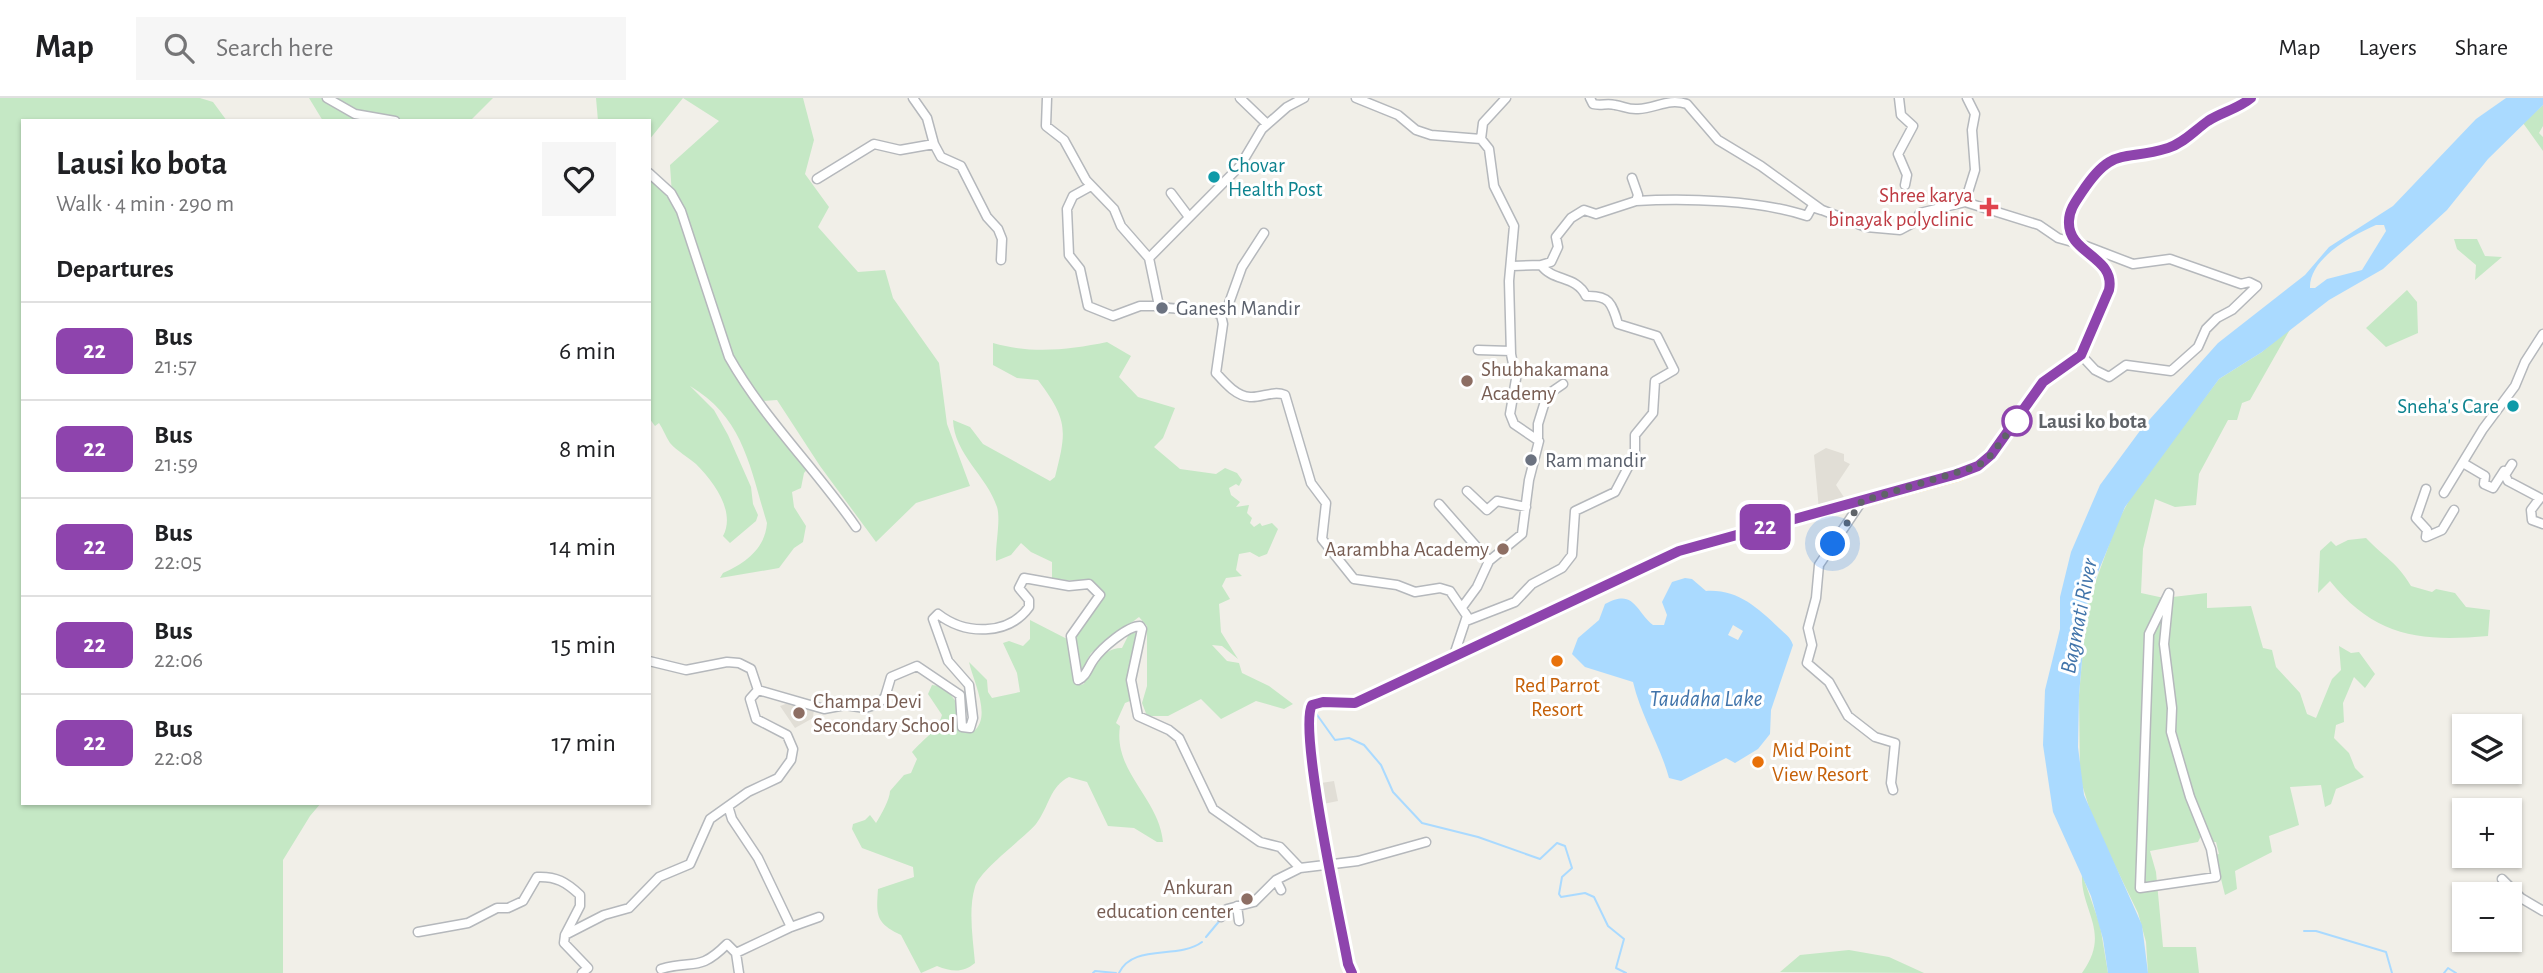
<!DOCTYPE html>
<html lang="en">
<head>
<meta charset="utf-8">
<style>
	body { margin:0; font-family:"Alegreya Sans",sans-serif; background:#f6f6f6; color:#202124; height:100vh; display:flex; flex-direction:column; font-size:26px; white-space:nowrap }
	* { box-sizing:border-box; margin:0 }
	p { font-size:23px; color:#757577 }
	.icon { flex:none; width:38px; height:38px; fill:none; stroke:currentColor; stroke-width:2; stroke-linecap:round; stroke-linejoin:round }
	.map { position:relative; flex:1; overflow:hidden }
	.details { position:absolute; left:21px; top:21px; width:630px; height:686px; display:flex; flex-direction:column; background:#fff; border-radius:0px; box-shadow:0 2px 5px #0004 }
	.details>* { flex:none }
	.badge { padding:0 14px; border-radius:10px; font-size:24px; line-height:46px }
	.buttons { position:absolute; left:2452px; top:616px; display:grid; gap:14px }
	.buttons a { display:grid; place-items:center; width:70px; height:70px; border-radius:0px; background:#fff; box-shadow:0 2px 5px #0004; font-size:35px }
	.you { position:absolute; width:35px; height:35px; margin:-18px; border:5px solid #fff; border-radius:50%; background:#1a73e8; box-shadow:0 0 0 10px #1a73e833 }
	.map>.badge { position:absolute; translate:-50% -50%; box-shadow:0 0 0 4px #fff }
	h2 { padding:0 35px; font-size:26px; line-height:63px }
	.round { display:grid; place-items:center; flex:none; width:74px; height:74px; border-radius:0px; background:#f6f6f6 }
	.overview { display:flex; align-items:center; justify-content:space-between; height:119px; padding:0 35px }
	h1 { font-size:33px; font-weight:700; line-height:52px }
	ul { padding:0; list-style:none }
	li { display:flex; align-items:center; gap:21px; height:98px; padding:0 35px; border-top:2px solid #e0e0e0 }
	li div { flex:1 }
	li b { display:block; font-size:26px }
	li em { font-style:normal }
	li .badge { min-width:77px; font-weight:700; text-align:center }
	header { display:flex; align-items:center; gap:42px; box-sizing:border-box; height:98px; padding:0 35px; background:#fff; border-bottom:2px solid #e0e0e0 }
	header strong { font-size:33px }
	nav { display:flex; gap:38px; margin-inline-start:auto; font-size:24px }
	.search { width:490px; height:63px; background:#f6f6f6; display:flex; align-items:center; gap:18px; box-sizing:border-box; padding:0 24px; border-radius:0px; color:#757577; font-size:26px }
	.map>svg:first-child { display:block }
</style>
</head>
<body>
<header>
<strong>Map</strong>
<div class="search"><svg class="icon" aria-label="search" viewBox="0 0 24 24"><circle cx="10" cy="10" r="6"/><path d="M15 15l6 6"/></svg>Search here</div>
<nav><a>Map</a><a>Layers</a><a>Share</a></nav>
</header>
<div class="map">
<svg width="2543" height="875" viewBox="0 0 2543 875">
	<rect width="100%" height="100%" fill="#f1efe8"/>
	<path fill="#e1ded6" d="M1826,350l18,6v7l6,3 -14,21 11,17 -28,8 -5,-55z
		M791,604l23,6 -1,10 -18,10 -15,-22z
		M1334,683l4,20 -15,3 -2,-21z"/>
	<path fill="#c5e8c5" d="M0,0h200l13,4 14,19h-204v682h298l-11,13 -27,44v113h-283z
		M309,0h184l-23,23h-147z
		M596,0h207l11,42 -9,34 24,33 -11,20 40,45 27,-2 8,28 46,65 8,61 23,62 -54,17 -40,39 -56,-76 -43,-66 -14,1 48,64 -7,8 -3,15 -9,4 2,15 12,19 -3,16 -9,6 -15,20 -59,10 3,-5c22,-10 42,-24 44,-50 -17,-55 -23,-105 -77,-137l24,24 14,25 23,52 2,17 5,11 -2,6 -26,22 -7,-7c13,-24 -9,-54 -27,-72 -8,-7 -19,-13 -26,-21 -4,-6 -7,-14 -11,-20l-4,3 -6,-8v-239l23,16 -2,-30 49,-44 -36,-23 -34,42v-19h-51z
		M2543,7v21l-4,7 4,4v14l-20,-28z
		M2454,141h23l8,17 17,1 -27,23 1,-15 -19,-16z
		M2407,192l10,12 1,31 -32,14 -20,-19z
		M2292,228l-42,74 -8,3 -5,17h-9l-29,54 -3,31 -21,2 -20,-8 -12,50 -2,44 23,5 43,-5v15l44,-2 12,42 9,2 4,17 24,26 7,21 9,4 16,-39 9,-9 -2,-24 12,7 8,-1 16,22 -10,14 -11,-11 -11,26 1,19 -8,3 -2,13 15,15 6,15 9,9 -28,12 -5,15 -6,3 -4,-22 -31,2 9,38 -30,11 3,16 -37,19 2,18 -12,6 -10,-40 4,-1 -3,-12h-5l-1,-9 -8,1 -4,8 -48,9 6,21 7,75h33l3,26h-51l-2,-31 -8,-29 -45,-93 -13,-42 -1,-83 8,-90 30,-82 17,-32 85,-112 43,-27z
		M1107,244l24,14 -12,21 19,20 37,11 -12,30 -9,9 26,22 36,5 9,-6 12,5 5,7 -3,6 -3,-2 -7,4 2,7 9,7 -4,5 13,-2 -2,8 5,5 -2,5 4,4 6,-4 2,3 10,-3 6,6 -11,25 -8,3 -9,-5 -11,2 -3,16 6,6 -16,2 -4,8 8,13 -11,5 2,28 17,27 -16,-13 -10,-1 15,16 12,2 3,10 27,13 24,18 -9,5 -28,-8 -35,18 -20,-20 -33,17h-21l-5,-13 5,-17v-60l-8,-9 -48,36 -10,19 -3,-1 -3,-37 18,-20 9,-19 -22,-14 -28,-2v-17l-21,-10 -10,-9 -10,12 -15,6c-1,-16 5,-41 1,-54 -10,-31 -43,-53 -44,-87l17,7 13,17 67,37 5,-4c12,-47 13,-57 -17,-97l-21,-2 -24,-13v-22c38,11 76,7 114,-1z
		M2366,440c19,20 30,23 45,48l21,6 4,-3 19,4 11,14 24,3 -2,26c-68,6 -113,1 -158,-55l-12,12 2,-42 11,-10 5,5 12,-6z
		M1030,522l39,20 1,23 9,22 5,-1c5,-16 20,-37 38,-36l8,-16 9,2 -7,31 -4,2 2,34 -5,2 -9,20 4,3c-7,46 39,72 43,116h-6l-23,-14 -26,-2 -21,-44 -18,-5c-19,9 -20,30 -33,47 -13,15 -56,46 -61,63 -7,23 -2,52 0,76 -12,10 -23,9 -38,3l-16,7 -20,-38c-25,-12 -25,-19 -23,-46l36,-12 -1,-10 -51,-19 -10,-19 1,-5 12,-4 5,-5 6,8c5,-8 14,-24 14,-32l14,-16 7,-2 6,-14 -5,-7c11,-13 25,-20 30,-37l-14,-21 4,-9c21,1 30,28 36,45l6,1c18,-15 -1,-50 -5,-69l18,18 1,12 4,6 28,-6 -3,-19 -14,-30 6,-2 14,5 7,-7z
		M2082,776l18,51 8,48h-26c30,-41 -2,-62 0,-99z
		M1849,852l40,7 35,16 -144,-1 20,-17z"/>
	<path fill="#aadaff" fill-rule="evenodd" d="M2506,0h37v7l-55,54 -41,51 -64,59 -54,31 -67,52 -43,27 -94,128 -29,70 -9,28 -8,90 -1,52 6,48 58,130 6,48h-40l-5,-34 -12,-43 -38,-84 -10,-67 2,-55 15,-61v-32l11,-45 29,-67 42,-57 76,-85 87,-68 24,-28 64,-41 83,-87zM2376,127h8l2,6 -24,39 -35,9 -12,9h-5c-1,-30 43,-53 66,-63z
		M1685,480l7,1 14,12c31,-2 51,16 73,37 6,6 11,8 14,17l-22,65 -1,24 -12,15 -23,14 -9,-5 -45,23 -12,-3c-9,-33 -28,-62 -36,-96l-48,-15 -13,-13 6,-16 21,-18 6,-16c29,-16 30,6 48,21h11l3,-10 -5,-13 10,-20zM1733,527l10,6 -5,9 -10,-5z"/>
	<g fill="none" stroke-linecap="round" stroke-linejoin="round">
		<path stroke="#aadaff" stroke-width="2" d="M1315,614l20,28 14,-2 15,7 17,20 12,27 29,31 56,14 62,22 17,-16 8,3 7,22 -10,9 -3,17 2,3 24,-4 9,4 14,29 16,13 -8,29 10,5
			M2304,833h12l70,21 6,21
			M1206,839l15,-18
			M1093,875l2,-2 21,2
			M1119,875c14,-30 59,-13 83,-31
			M2444,875l4,-5 8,5"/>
		<defs>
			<path id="minor" d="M327,0l28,16 40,7
				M913,0l14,20 7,26 7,13 20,9 26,51 11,12 4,10 -1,21
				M1047,0l-1,28 18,14 22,40 28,29 7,17 28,32
				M1240,0l27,26
				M1304,0l-17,9 -25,22 -22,37 -91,92 10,48c22,7 42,-3 62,9l2,9 -7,49c9,10 20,23 34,24 12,1 23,-7 35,-2l26,88 15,20 -4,36 32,40 43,6 18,7 25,-4 10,3 17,25 -14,42
				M1356,0l42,17 18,15 15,5 50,4 8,10 5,37 20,40 -5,55 2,73 5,25 -6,35 4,10 25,17 -10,39 -7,54 -33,27 -12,26 -14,19
				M1590,0l3,6c8,2 14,-1 22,1 8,1 14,5 23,4 19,-1 30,-11 49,-5l31,36 43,26 61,44 44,17 34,3 15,-8 5,-9 45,-11 74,23 19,13 18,5
				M1899,0l2,17 12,11 -15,28 9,21 -2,10
				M1481,41l2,-16 23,-25
				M649,75l22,20 10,18 48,146c35,62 87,112 127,170
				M817,81l57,-35 26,6 34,-6
				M1091,88l-18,10 -6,13 2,46 11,14 8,37 25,10 27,-10h19
				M1171,95l18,24
				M1636,103c49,-3 124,-1 171,15l5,-9 9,3
				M1965,104l10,-32 -3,-40 3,-16 -8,-16
				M1541,167l10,-3 7,-15 -2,-10 15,-19 13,-8 12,4 40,-13 2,-6 -6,-17
				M1221,217l7,-9 14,-39 22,-34
				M1478,252l33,1
				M2081,257l14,15 14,7 17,-12 45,6 27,-24 8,-18 11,-11 15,-8 25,-24 -8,-4 -8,2 -71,-25 -37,5 -47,-18 -4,2
				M1538,340v-14l9,-29 16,-11
				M2463,365l22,13 -1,8 9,4 11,-17
				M2512,366l-7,11 3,6 32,17 -9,12 1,10 11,4
				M2426,391l-10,29 11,12 -1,7 16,-7 12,-20
				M1467,393l20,19 10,-9 29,6
				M2444,395l39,-64 32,-43 10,-24 18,-28
				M1862,403l-43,64 -3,33 -8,30 4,17 -5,18 22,19 19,34 27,21 20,6 -4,40 2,7
				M1439,406l50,57
				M2169,495l-5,51 8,64 -1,24 19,65 21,52 5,28 -76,11 9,-254z
				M1466,523l49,-19 17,-18 30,-16 10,-13 3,-44 40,-19 20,-38v-19l18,-22 2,-32 19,-11 -17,-34 -39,-12c-6,-21 -9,-29 -32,-28 -10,-21 -33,-14 -45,-31l-29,1
				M649,563l37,9 41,-8 12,1 12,6 7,21 66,19 21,-4 20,3 13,-4 7,-7 6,-20 26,-11 43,29 2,32 8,1 3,-10 -4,-33 -21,-24 -15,-42 5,-5c27,21 70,22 91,-7v-7l-10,-12 5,-10 45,8 20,-2 11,11 -29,41 7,44c8,-3 10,-13 16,-21 8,-11 33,-33 46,-33l2,3 -11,51 7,36 31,14 10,8 34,71 47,33 20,5 20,21 58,-7 68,-19
				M729,711l3,10 26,39 33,69 28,-10
				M2502,781l19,19 22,13
				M1276,782l5,10
				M1237,808l2,15
				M1221,819l6,-8 27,-7 22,-22 24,-12
				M418,834l50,-9 29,-15h11l15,-7 14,-24c19,-1 29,5 43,18v11l-15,29 39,-20 25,-7 30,-31 31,-13 20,-45 38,-27 30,-14 13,-18 2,-11 -6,-14 -31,-16 -6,-20 8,-9
				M565,837l-1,8 24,25 -6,5
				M661,871c33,-10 37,4 66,-25l9,9
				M739,875l-3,-20 55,-26"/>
			<path id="major" d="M1352,875l-4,-9c-7,-39 -50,-234 -36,-259l11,-3 32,1 324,-152 278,-76 21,-9 13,-11 52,-73 38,-27 28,-64c7,-35 -42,-37 -40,-70 0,-11 7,-20 13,-29 31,-47 41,-30 86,-44 17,-5 26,-18 40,-27 14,-9 30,-12 43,-23"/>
		</defs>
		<use href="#minor" stroke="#b5b8bc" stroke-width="11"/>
		<use href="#major" stroke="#f2c960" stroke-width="14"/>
		<use href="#minor" stroke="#fff" stroke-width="8"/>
		<use href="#major" stroke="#fff2af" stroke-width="10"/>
	</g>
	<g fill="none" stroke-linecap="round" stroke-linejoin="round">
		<defs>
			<path id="line" d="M1352,875l-4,-9c-7,-39 -50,-235 -36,-259l11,-3 32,1 324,-152 278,-77 21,-8 13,-11 52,-73 38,-27 28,-65c7,-34 -42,-36 -40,-69 0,-11 7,-20 13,-29 31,-47 41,-30 86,-44 16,-5 27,-18 40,-27 14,-9 30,-12 43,-23"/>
		</defs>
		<use href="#line" stroke="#fff" stroke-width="16"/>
		<use href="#line" stroke="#8e44ad" stroke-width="10"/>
		<path stroke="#5f6368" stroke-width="7" stroke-dasharray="0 12.6" d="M1833,446l29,-43 116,-35 13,-11 26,-34"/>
	</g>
	<g fill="#0f9aa8" stroke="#fff" stroke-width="2.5">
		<circle cx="1214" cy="79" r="7"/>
		<circle cx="2513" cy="308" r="7"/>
	</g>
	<path fill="#e0444e" stroke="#fff" stroke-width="2.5" d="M1985.5 98.5h7v7h7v7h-7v7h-7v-7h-7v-7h7z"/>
	<g fill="#6b7280" stroke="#fff" stroke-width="2.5">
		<circle cx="1162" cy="210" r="7"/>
		<circle cx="1531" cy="362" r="7"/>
	</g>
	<g fill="#8d6e63" stroke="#fff" stroke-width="2.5">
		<circle cx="1467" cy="283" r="7"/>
		<circle cx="1503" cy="451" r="7"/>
		<circle cx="799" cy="615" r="7"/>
		<circle cx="1247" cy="801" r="7"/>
	</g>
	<circle fill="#fff" stroke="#8e44ad" stroke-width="3.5" cx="2017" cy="323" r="14"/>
	<g fill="#e8710a" stroke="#fff" stroke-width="2.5">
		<circle cx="1557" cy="563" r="7"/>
		<circle cx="1758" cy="664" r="7"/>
	</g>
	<g text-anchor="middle" stroke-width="6" stroke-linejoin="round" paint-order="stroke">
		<g font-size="21" fill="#0d838f" stroke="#fff" text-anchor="start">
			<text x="1228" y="74">Chovar<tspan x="1228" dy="24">Health Post</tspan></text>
			<text x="2499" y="315" text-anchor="end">Sneha's Care</text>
		</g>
		<g font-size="21" fill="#be3a42" stroke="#fff" text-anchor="end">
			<text x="1973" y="104">Shree karya<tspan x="1973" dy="24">binayak polyclinic</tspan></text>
		</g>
		<g font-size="21" fill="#5b616d" stroke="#fff" text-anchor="start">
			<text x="1176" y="217">Ganesh Mandir</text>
			<text x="1545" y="369">Ram mandir</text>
		</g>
		<g font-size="21" fill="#785e54" stroke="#fff" text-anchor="start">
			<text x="1481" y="278">Shubhakamana<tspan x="1481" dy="24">Academy</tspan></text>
			<text x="1489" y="458" text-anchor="end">Aarambha Academy</text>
			<text x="813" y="610">Champa Devi<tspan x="813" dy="24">Secondary School</tspan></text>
			<text x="1233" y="796" text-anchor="end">Ankuran<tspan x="1233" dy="24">education center</tspan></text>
		</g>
		<g font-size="21" font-weight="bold" fill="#5f6368" stroke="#fff" text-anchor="start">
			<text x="2038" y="330">Lausi ko bota</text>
		</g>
		<g font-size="21" fill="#c56008" stroke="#fff">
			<text x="1557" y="594">Red Parrot<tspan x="1557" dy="24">Resort</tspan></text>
			<text x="1772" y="659" text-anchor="start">Mid Point<tspan x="1772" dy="24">View Resort</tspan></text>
		</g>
		<g font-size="23" font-style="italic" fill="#4174aa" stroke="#fff">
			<text transform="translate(2078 518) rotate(-79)" y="8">Bagmati River</text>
			<text x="1706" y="608">Taudaha Lake</text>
		</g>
	</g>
</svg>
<div class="buttons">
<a><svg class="icon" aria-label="layers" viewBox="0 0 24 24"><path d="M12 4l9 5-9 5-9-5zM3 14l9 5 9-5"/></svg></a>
<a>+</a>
<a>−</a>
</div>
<div class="you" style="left:1833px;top:446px"></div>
<b class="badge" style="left:1765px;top:429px;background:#8e44ad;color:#fff">22</b>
<section class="details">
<div class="overview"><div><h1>Lausi ko bota</h1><p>Walk · 4 min · 290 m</p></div><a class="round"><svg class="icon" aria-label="heart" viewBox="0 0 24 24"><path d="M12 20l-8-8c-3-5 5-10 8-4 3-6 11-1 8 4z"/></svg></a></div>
<h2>Departures</h2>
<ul>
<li><span class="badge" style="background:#8e44ad;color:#fff">22</span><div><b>Bus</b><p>21:57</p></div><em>6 min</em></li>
<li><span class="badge" style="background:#8e44ad;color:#fff">22</span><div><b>Bus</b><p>21:59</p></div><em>8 min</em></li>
<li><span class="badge" style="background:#8e44ad;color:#fff">22</span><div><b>Bus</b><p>22:05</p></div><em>14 min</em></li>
<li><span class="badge" style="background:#8e44ad;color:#fff">22</span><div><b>Bus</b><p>22:06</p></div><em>15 min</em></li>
<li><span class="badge" style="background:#8e44ad;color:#fff">22</span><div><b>Bus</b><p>22:08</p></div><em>17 min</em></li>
</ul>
</section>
</div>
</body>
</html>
